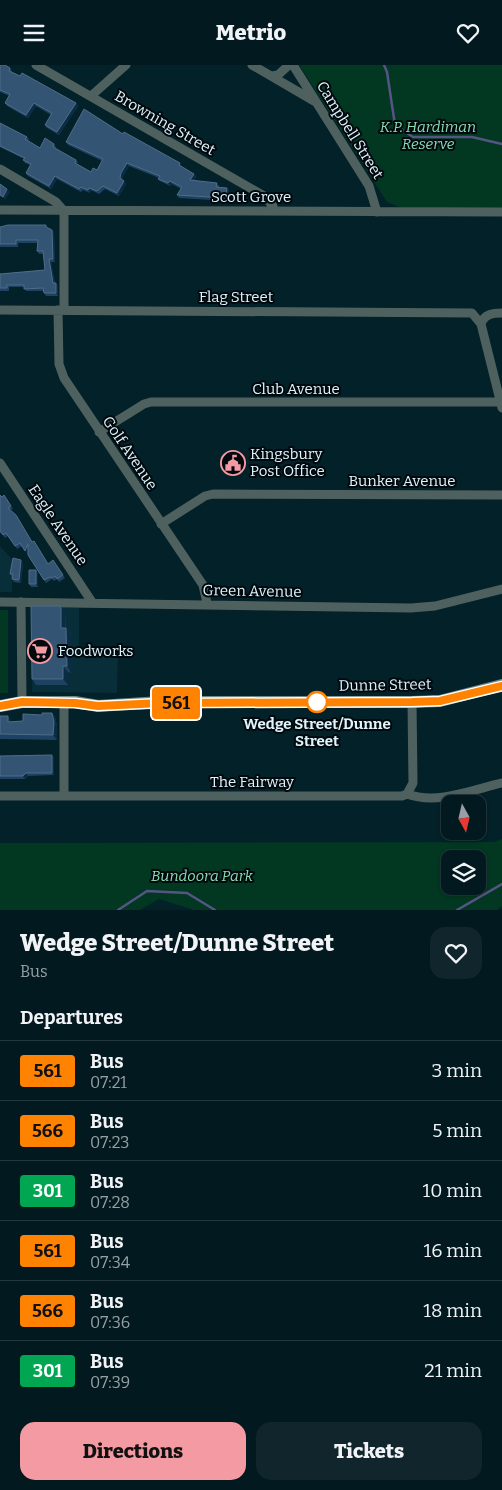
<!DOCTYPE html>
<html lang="en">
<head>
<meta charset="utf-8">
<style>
	body { margin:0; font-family:Bitter,serif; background:#10262c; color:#f1f3f6; height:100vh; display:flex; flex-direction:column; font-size:19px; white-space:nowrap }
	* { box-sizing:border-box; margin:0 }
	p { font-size:16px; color:#96a0a4 }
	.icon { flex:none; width:28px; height:28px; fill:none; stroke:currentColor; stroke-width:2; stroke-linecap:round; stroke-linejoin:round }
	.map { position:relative; height:845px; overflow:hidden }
	.side { display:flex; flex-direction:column; background:#02191f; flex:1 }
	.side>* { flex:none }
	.badge { padding:0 10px; border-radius:4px; font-size:18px; line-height:32px }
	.needle { width:32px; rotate:172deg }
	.tools { position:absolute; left:441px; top:730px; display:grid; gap:10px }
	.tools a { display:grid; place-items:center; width:45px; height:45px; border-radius:10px; background:#02191f; box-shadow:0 1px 4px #0004,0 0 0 1px #23383d; font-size:25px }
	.map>.badge { position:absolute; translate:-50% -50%; box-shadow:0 0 0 2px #fff }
	h2 { padding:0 20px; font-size:19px; line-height:45px }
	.round { display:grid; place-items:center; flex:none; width:52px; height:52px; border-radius:15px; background:#10262c }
	.summary { display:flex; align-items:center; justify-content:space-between; height:85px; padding:0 20px }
	h1 { font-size:24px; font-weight:800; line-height:38px }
	.primary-button { display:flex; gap:10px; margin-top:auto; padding:10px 20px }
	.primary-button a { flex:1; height:58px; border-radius:15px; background:#f49aa2; color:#111; font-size:20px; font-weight:800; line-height:58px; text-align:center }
	.primary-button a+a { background:#10262c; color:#f1f3f6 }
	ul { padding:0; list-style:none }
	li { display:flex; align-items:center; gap:15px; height:60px; padding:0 20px; border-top:1px solid #23383d }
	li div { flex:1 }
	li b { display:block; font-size:19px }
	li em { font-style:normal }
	li .badge { min-width:55px; font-weight:700; text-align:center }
	header { display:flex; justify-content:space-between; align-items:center; height:65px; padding:0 20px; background:#02191f; font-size:22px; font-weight:800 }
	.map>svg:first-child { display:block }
</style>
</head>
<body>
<header><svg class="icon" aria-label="menu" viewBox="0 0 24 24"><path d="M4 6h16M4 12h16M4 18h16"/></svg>Metrio<svg class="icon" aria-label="heart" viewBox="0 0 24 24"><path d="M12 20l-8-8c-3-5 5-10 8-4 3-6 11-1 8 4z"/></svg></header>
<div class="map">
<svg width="502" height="845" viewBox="0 0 502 845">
	<rect width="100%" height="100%" fill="#032129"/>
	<path fill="#072e39" d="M0,481l12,13v33h-12z
		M33,542l46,1v46h39l-1,39 -85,-1z"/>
	<path fill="#023721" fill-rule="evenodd" d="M299,0h203v143l-103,-1 -12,-5z
		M0,545h8v83h-8z
		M502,774v67l-5,4h-303l-35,-11 -19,11h-140v-67l494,-1zM450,794h28v27h-28z"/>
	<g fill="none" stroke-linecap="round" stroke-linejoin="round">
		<path stroke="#555584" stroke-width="2.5" d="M384,0l3,7 8,53 18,12h59l30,7
			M118,845l29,-19 40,2 28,17
			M457,845l45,-26"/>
		<path stroke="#4f615f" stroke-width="9" d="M36,0l228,131 9,10v5
			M252,0l62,36
			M293,0l76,121 8,26
			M272,11l6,-1 11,-10
			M91,31l35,-31
			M0,104l56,33 8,9v99
			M0,145l502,2
			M0,245l472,3 9,11 21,84
			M58,245l1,54 5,14 139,207 4,18
			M481,259c3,-10 12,-11 21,-11
			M99,367l45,-28 7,-2h349
			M0,398l92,139
			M161,459l44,-28 8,-2 289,1
			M0,537l411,6 24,-2 67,-17
			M21,537l1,100
			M64,637v93
			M407,729l6,-11 -1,-81
			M0,731h402l5,-2c30,11 65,-4 95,-11"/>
		<path stroke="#6b8886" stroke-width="12" d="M0,641l22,-4h53l23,4 63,-4h251l28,-1 62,-16"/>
	</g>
	<path fill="#1f4162" d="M0,0l10,3 2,3v1l64,31 2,3 -19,29 -12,-7 -2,-3 6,-10 -15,-9 -8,12 -21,-12 -2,-3 4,-7 -9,-4z
		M0,58l27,14 2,2 -1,2 12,7 14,-4 2,3 -1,2 21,11 2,2 -1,2 14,8 6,-2 5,-9 -34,-16 -2,-3 57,-8 57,29 1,4 13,7 2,3 -2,3 25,5v2l10,4 -1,10 -49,-3 -2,-3 4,-6 -9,-5 -2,2 -10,-5 -2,-2 1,-1 -30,-12 -6,10 -1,4 4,4 -7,12 -14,-7 -6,5 -8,-4 -1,3 -7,-3 -2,2 -24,-13 -6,10 -23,-13 -2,-3 4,-8 -5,-2 -2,-3 1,-1 -24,-12z
		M0,162l48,1 4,2 2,2 1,30h-4l4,21 3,3v10h-12l-3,-5h-17l-2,-4h-15v4h-9v-18l1,1 44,-4 -1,-16h-5l-2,-3 1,-8h-20v4h-18z
		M0,430l2,2 4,1 7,11 -3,1 38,54 5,-4 12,18 -6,4 -2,-3 -3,2 -2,-2 -6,4 -18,-28v-4l-1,2 -5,-7 -5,3 -9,-13 -3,2 -4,-6 -1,1z
		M23,498l-2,20 -7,-1 -2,-3v-2l-2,-3z
		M36,505l2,3v14h-7l-2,-3z
		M65,547l1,16 5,6v39l-3,-1v13h-32l-4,-6z
		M52,648l3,4 2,9v14l-57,-1v-23l11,4v2l12,-1 19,-6z
		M52,690l2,3v17l-26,1 -3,3h-25v-23z"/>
	<path fill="#0b2c45" d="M34,38l2,3 -8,12 -2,-3z
		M76,38l2,3 -19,29 -2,-3z
		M127,98l2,3 -6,10 -1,5 -2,-3 1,-5z
		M194,109l2,3 -4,6 -2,-3z
		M55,111l2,3 -6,10 -2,-3z
		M124,116l2,3 -7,12 -2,-3z
		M170,116l2,3 -2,2 -2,-3z
		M89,123l2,2 -1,3 -2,-3z
		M227,123l2,3 -1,10 -2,-3z
		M7,124l3,3 -5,8 -2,-3z
		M52,165l2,2 1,30 -2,-3z
		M49,194l2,3 4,24 -2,-3z
		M56,218l2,3v10l-2,-3z
		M28,479l2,3 -3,6 -2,-2z
		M21,495l2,3 -2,20 -2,-3z
		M36,505l2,3v14l-2,-3z
		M61,541l4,6 1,23 -5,-7z
		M66,563l5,6v39l-4,-7z
		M63,601l5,6v13l-5,-6z
		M52,648l3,4 2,9v14l-4,-5z
		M8,651l3,4v6l-3,-4z
		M52,690l2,3v17l-2,-2z
		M26,708l2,3 -3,3 -2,-3z"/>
	<path fill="#345473" stroke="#4f6d88" d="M0,0h5l5,3 -1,3 11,5 2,-3 54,30 -19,29 -12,-7 7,-12 -18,-10 -8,12 -21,-12 5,-9 -10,-4z
		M84,44l39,25 1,-2 56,31 -1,2 15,9 -4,6 27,3 -1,4 11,1 -1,10 -49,-3 5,-8 -12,-6 -2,2 -10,-4 2,-3 -33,-13 -6,10 -1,5 4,3 -7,12 -14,-7 -6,5 -8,-3 -1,2 -7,-3 -2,2 -24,-13 -6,10 -23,-13 5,-9 -8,-4 2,-2 -25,-12v-23l27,14 -2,2 15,9 5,-10 9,6 -1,3 23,13 -1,3 16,9 2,-4 4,2 6,-11 -37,-17z
		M0,119l7,5 -4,8 -3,-2z
		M8,160h38v2l6,3 1,29h-4l4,24h3v10h-12l-1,-5 -19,1v-4h-17v3h-7v-14l45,-4 -2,-19h-6l1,-11h-22v4h-16v-17z
		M0,430l2,2 2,-2 7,11 -3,2 8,7 16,27 2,-1 14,23 5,-4 10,15 -6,4 -2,-3 -3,2 -2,-1 -6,3 -16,-25v-11l-3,7 -5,-8 -5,3 -9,-13 -3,2 -3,-4z
		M13,493l8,2 -2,20 -7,-1 1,-5h-3z
		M29,505h7v14h-7z
		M31,541h30v22h5l1,38h-4v13h-31z
		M42,648h10l2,9 -1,13 -53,-1v-18h8v6l15,-1v-7l19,1z
		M52,690v18h-26l-3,3h-23v-20z"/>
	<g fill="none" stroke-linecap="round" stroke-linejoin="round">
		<defs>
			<path id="line" d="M0,641l22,-4 53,1 23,3 63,-3 251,-1 28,-1 62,-15"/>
		</defs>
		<use href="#line" stroke="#fff" stroke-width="11"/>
		<use href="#line" stroke="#ff8200" stroke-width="8"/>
	</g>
	<defs>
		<symbol id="civic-ring" viewBox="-11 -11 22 22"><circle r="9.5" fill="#00090e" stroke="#f49aa2" stroke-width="1.5"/><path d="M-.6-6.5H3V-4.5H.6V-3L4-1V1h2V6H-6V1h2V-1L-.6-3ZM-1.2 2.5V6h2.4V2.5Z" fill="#f49aa2"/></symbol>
		<symbol id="supermarket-ring" viewBox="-11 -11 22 22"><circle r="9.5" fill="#00090e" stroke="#f49aa2" stroke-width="1.5"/><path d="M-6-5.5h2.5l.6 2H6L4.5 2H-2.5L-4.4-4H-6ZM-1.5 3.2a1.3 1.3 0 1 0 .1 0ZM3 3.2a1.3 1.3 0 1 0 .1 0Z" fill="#f49aa2"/></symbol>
	</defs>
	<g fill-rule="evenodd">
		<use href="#civic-ring" x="219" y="384" width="28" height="28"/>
		<use href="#supermarket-ring" x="26" y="572" width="28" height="28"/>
	</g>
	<circle fill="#fff" stroke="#ff8200" stroke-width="2.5" cx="317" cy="637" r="10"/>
	<g text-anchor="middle" stroke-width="4" stroke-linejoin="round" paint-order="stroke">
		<g font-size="15" fill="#dff4fb" stroke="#00090e">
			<text transform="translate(165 58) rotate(30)" y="5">Browning Street</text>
			<text transform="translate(350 65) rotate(58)" y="5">Campbell Street</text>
			<text x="251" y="137">Scott Grove</text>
			<text x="236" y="237">Flag Street</text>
			<text x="296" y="329">Club Avenue</text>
			<text transform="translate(130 388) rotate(56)" y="5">Golf Avenue</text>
			<text x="402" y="421">Bunker Avenue</text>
			<text transform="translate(58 460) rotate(56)" y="5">Eagle Avenue</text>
			<text transform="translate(252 526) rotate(1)" y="5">Green Avenue</text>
			<text transform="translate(385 620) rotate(-1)" y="5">Dunne Street</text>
			<text x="252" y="722">The Fairway</text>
		</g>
		<g font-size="15" font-style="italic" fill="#87dcb0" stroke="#00090e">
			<text x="428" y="67">K.P. Hardiman<tspan x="428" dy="17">Reserve</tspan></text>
			<text x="202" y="816">Bundoora Park</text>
		</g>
		<g font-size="15" fill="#dff4fb" stroke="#00090e" text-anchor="start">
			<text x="250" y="394">Kingsbury<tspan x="250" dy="17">Post Office</tspan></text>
			<text x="58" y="591">Foodworks</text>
		</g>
		<g font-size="15" font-weight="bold" fill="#dff4fb" stroke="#00090e">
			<text x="317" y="664">Wedge Street/Dunne<tspan x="317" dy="17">Street</tspan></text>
		</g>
	</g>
</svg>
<div class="tools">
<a><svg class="needle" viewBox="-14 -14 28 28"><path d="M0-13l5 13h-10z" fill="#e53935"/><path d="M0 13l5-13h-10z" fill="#96a0a4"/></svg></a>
<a><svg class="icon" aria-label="layers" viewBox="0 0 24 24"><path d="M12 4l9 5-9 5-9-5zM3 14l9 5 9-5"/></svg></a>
</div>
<b class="badge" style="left:176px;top:638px;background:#ff8200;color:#111">561</b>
</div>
<section class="side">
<div class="summary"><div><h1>Wedge Street/Dunne Street</h1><p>Bus</p></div><a class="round"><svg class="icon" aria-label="heart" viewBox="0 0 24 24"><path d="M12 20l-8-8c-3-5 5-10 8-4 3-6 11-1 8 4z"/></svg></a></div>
<h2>Departures</h2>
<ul>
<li><span class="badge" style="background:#ff8200;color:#111">561</span><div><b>Bus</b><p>07:21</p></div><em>3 min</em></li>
<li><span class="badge" style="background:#ff8200;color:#111">566</span><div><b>Bus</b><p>07:23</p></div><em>5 min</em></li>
<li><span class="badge" style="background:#00a651;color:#fff">301</span><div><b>Bus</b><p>07:28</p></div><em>10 min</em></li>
<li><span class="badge" style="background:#ff8200;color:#111">561</span><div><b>Bus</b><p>07:34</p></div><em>16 min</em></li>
<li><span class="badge" style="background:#ff8200;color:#111">566</span><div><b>Bus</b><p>07:36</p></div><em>18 min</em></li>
<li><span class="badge" style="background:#00a651;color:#fff">301</span><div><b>Bus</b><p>07:39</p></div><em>21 min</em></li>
</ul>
<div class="primary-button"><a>Directions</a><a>Tickets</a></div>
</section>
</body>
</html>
